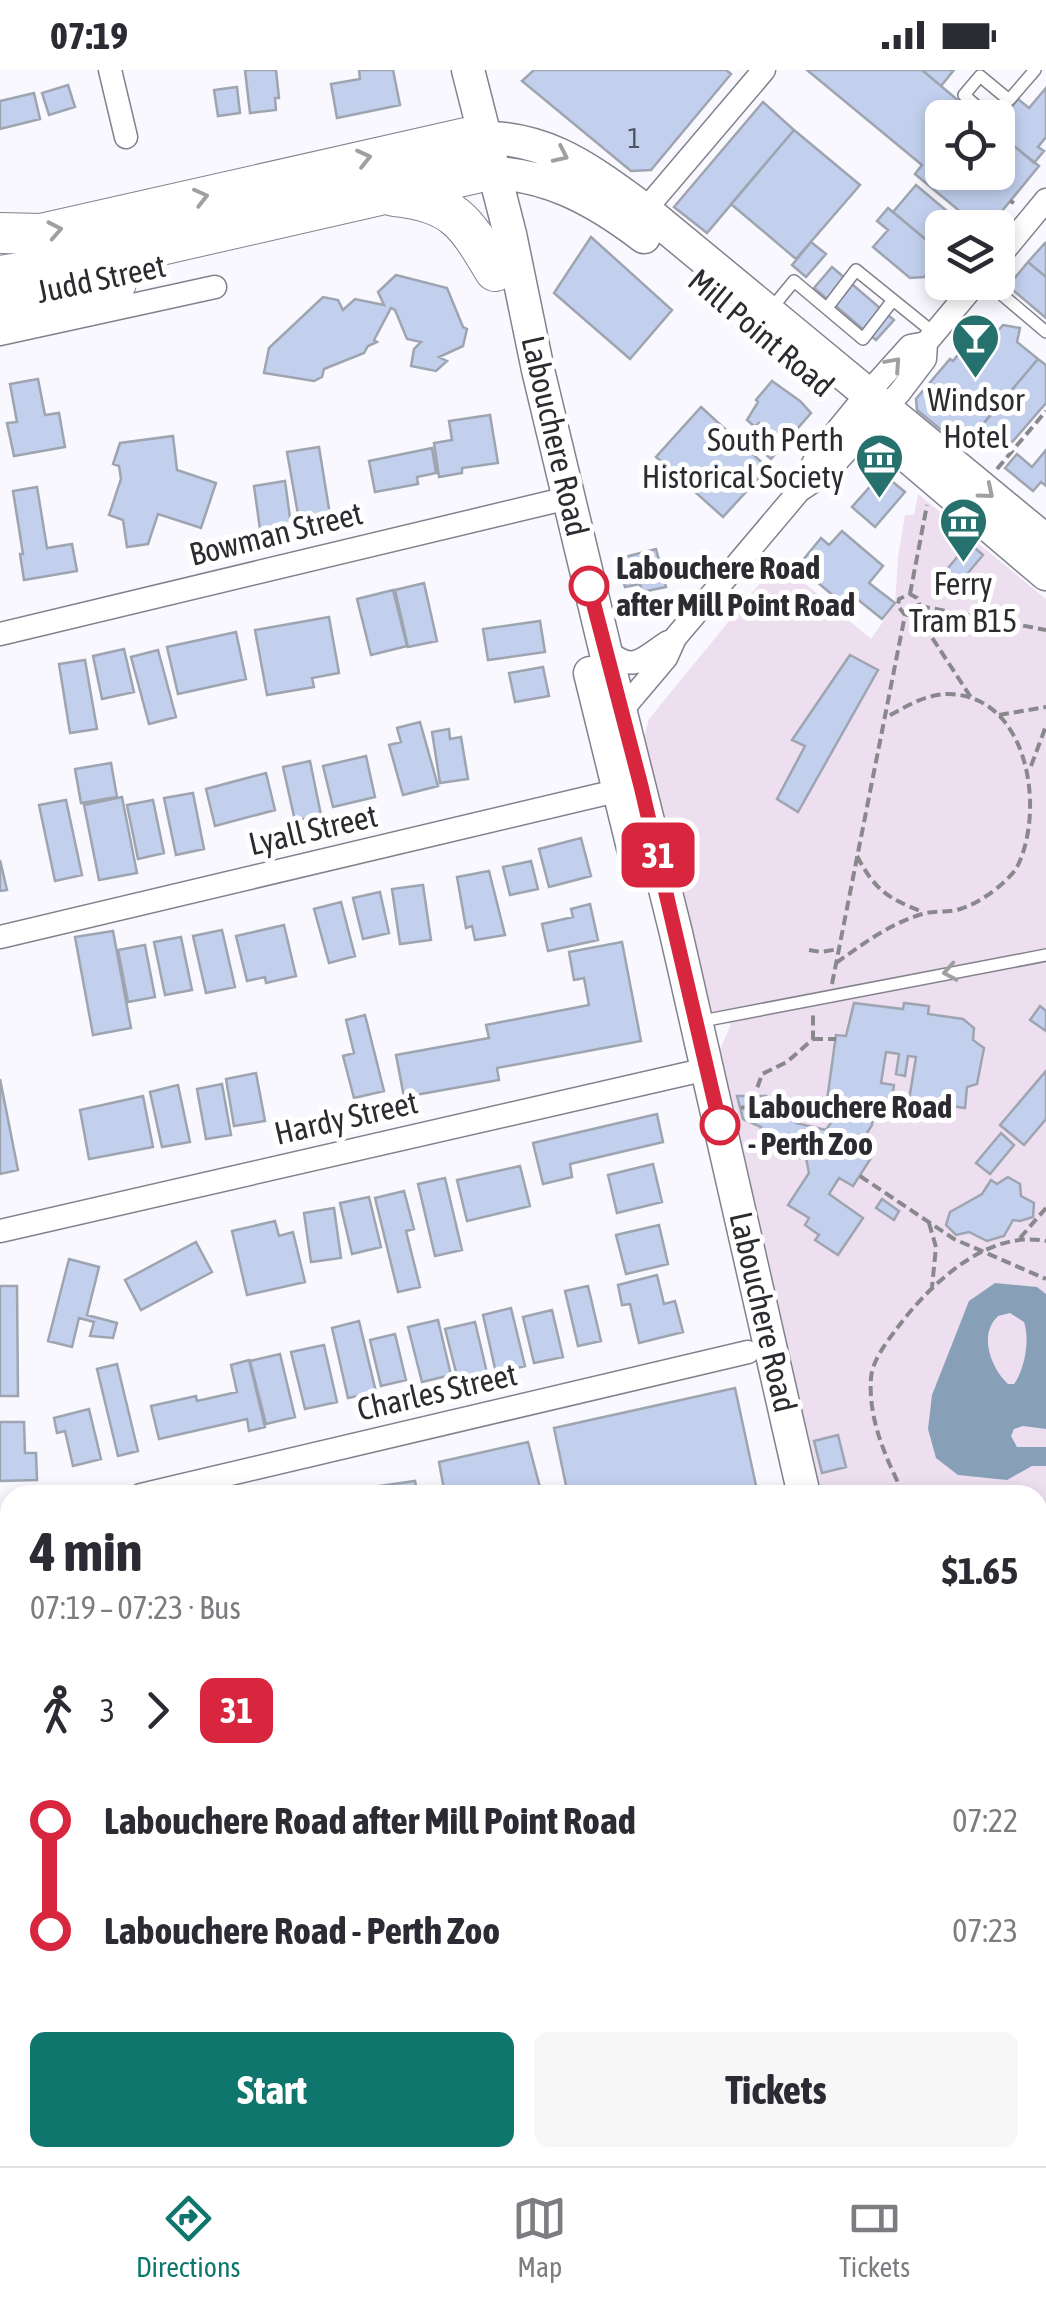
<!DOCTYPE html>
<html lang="en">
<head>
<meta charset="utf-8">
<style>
	body { margin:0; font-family:"Asap Condensed",sans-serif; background:#f7f7f7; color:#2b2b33; height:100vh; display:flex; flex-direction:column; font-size:38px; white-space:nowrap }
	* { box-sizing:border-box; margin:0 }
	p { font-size:32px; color:#7c7c81 }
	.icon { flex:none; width:55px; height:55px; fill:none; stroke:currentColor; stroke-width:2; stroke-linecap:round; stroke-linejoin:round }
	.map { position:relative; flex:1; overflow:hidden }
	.sheet { position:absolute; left:0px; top:1415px; width:1048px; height:682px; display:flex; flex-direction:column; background:#fff; border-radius:30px 30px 0 0; box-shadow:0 5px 15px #0003 }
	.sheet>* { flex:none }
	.badge { padding:0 20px; border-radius:15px; font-size:35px; line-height:65px }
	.tools { position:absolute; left:925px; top:30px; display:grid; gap:20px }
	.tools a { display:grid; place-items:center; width:90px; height:90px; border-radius:15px; background:#fff; box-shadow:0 5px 15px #0003; font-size:50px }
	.map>.badge { position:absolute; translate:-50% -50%; box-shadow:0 0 0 5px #fff }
	.legs { display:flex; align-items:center; gap:15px; height:110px; padding:0 30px; font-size:32px }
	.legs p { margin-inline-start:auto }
	.headline { display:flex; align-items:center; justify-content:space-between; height:170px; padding:0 30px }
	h1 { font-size:55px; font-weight:700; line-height:75px }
	.button { display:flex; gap:20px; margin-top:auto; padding:20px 30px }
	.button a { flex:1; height:115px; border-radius:15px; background:#0f766e; color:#fff; font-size:40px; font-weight:700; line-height:115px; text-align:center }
	.button a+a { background:#f7f7f7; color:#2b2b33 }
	ul { padding:0 30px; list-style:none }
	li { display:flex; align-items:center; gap:35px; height:110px; font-size:38px }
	li i { display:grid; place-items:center; width:15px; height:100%; margin:0 12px; background:currentColor }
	li i::after { content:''; width:25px; height:25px; margin:-12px; border:8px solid; border-radius:50%; background:#fff }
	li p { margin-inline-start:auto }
	li:first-child i { background:linear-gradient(#0000 50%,currentColor 0) }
	li:last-child i { background:linear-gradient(currentColor 50%,#0000 0) }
	.status { display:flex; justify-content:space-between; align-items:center; height:70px; padding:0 50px; background:#fff; direction:ltr }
	.status svg { height:28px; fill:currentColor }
	.menu { display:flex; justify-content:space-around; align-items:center; height:140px; border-top:2px solid #e1e1e2; background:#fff; font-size:28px; color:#7c7c81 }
	.menu a { display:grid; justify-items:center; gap:5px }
	.menu .selected { color:#0f766e }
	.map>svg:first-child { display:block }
</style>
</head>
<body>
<div class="status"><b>07:19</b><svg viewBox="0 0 49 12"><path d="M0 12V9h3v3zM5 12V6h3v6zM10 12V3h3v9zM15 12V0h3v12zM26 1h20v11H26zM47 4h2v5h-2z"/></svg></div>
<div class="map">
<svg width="1046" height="2096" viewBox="0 0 1046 2096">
	<rect width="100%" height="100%" fill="#f8f8fe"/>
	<path fill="#eddff0" d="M918,424l128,105v1567h-71l-2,-8h65v-663h-216l-102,-446 11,-24 -25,-16 -63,-268 6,-22 129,-158 93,78 24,-35 3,-47 7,-42h9z
		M10,1795v293h825l2,8h-837v-298z"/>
	<path fill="#87a0b7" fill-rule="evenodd" d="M995,1213l42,4 9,7v135l-23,-3 -9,3 -3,7 6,11h29v19h-14l-25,14 -49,-5 -22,-17 -8,-29 4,-34 37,-94zM1010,1243l14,9c6,17 1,47 -10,62h-6c-17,-16 -30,-49 -10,-68z"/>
	<path fill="#c2d0ee" stroke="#9ea4b0" stroke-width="2.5" d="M245,0h31l3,28h-4l1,12 -26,3z
		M359,0h34l7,35 -63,13 -6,-34 29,-5z
		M534,0h192l5,4 -80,96 -20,1 -109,-90z
		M922,0l57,48h-37v54h56v-39l41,33 -51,62h-8l-65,-54 7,-9 -115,-95z
		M922,0h32l-13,16z
		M68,15l7,22 -26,8 -7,-22z
		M237,17l3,26 -22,3 -4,-26z
		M1046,18v49l-8,10 6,4 -10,12 -33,-28 9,-11 -7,-6 15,-19 11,9z
		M34,23l6,26 -40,10v-28z
		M763,32l31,28 -87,103 -33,-26z
		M794,60l66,55 -64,74 -65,-55z
		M916,115l51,43h-25v25l-49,-41z
		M888,138l54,45v25l-6,-5 6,-8 -4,-4 -14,16 -14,1 -37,-31 15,-17 -11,-9z
		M591,167l81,73 -42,49 -76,-66z
		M811,172l15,12 -20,23 -14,-12z
		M1045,173l1,1v33l-18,-15z
		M1028,192l18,15v41l-38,-32z
		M832,197l62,53 -18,20 -62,-52z
		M396,205l51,13 16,39 4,2 -4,17 -24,11 8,4 -11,10 -25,-5 3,-17 7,-7 -14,-3 -12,-29 -4,-2 -17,32 3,2 -9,4 -4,7 -40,16 -2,8 -8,4 -50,-8 5,-25 54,-51 15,3 5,10 12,-11 29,6 -6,-13z
		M1003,255l17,3 -3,14 21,17 -75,89 -46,-38 -1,-11 34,-40 3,2 8,-10 14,-21 14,11z
		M1038,289l8,6v38l-39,45 -26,-22z
		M38,309l7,36 14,-2 6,34 -51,9 -7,-33 10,-1 -7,-38z
		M772,311l28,20 11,12 -40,46 -19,-16 12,-16 -5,-4 -4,4 -8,-7 11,-18 -2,-2z
		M701,337l67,61 -45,49 -67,-60z
		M490,345l8,48 -36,5v5l-23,4 -5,-34 18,-3 -3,-19z
		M173,366l4,34 39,13 -15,45 -43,-14 -10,30 -21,3 -4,-27 -14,-5 12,-36 -2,-13 -6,-2 7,-21z
		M319,377l11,68 -31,5 -12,-68z
		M432,378l4,25 -19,4 1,7 -43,8 -6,-31z
		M1046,380v36l-5,-4 -8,9 -28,-23 12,-14 15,13z
		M882,403l23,19 -30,35 -23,-20z
		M285,411l6,44 -31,4 -6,-43z
		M37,417l10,61 25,-4 5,27 -53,9 -4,-26h3l-10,-63z
		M842,461l41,35 -14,17 26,20 -13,16 -26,-21 -8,10 -50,-42 23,-28 8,7z
		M969,473l14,12 -26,31 -14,-12z
		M656,479l10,38 -24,5 -2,-8 -15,3 -8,-28z
		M424,513l13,58 -29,6 -13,-57z
		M393,520l14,56 -36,9 -14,-56z
		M329,547l10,56 -27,5 2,9 -47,8 -12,-65z
		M540,551l5,31 -57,8 -5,-31z
		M236,562l10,47 -68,15 -11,-47z
		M124,579l10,43 -32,7 -9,-43z
		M158,580l18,67 -27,7 -18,-67z
		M850,585l28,15 -80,142 -21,-13 28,-53 -13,-6z
		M85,590l12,69 -27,4 -11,-69z
		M543,597l6,29 -34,6 -6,-29z
		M420,652l18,64 -35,9 -14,-50 12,-3 -4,-14z
		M449,659l1,10 11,-2 7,42 -28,4 -8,-51z
		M366,686l9,41 -42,10 -10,-41z
		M310,691l11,54 -26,6 -12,-54z
		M111,693l6,34 -36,6 -6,-34z
		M266,703l9,37 -60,16 -9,-37z
		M193,723l11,56 -28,6 -12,-57z
		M122,727l15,76 -38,7 -15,-75z
		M66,730l16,75 -27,6 -16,-76z
		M153,730l11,53 -26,6 -11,-54z
		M581,768l10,38 -42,11 -10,-38z
		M0,790l7,30 -7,1z
		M531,791l7,28 -28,6 -7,-28z
		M489,801l16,64 -30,5 -3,-14 -6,2 -9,-51z
		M423,815l8,55 -31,4 -8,-55z
		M380,822l9,41 -26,6 -10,-41z
		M341,832l14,54 -26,7 -15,-54z
		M590,834l8,36 -50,11 -6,-27 31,-7 -2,-8z
		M284,855l12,51 -30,7 -1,-6 -18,4 -11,-45z
		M222,860l13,57 -29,6 -13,-57z
		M113,861l18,97 -38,7 -18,-98z
		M181,867l11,53 -27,5 -11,-53z
		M622,872l19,99 -144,27 2,12 -95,17 -8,-42 93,-17 -3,-13 103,-20 -5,-27 -10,2 -5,-28z
		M145,875l10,52 -27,5 -10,-52z
		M854,933l49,6 1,-6 25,3 -1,8 35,5 11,9 -1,12 11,8 -7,36 -10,3 -2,21 -56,-8 7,-43 -8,-1 -3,20 -9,-2 3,-20 -13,-2 -5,31 13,2 -3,21 -13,-2 -1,5 -3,-1 -2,17 -14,22 15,8 -20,31 -14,-8 -10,16 34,24 -25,37 -23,-15 4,-5 -14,-10 4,-7 -21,-13 21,-32 -3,-15 -16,-1 1,-11 -14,-8 -18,2 2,-13 -18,-8 -6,-23h29l-1,6 15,2 -1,9 17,2v8l30,7 10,-15 1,-13 -10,-2 9,-65 10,1z
		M1040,936l6,5v20l-16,-11z
		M365,945l19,76 -30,7 -11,-42 11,-3 -8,-33z
		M1046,1001v48l-22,26 -24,-20z
		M256,1003l9,48 -31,5 -8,-47z
		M0,1009l18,91 -18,4z
		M222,1014l9,51 -25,4 -9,-50z
		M178,1015l12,57 -28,5 -12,-55z
		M143,1026l10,51 -64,12 -9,-49z
		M657,1044l6,28 -93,22 2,13 -29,7 -10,-41z
		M1001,1063l13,12 -24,29 -14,-11z
		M653,1094l9,38 -45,11 -9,-38z
		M520,1096l10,40 -63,15 -10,-41z
		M1008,1107l12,7 1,12 13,7 -1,14 -13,4 -7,-1 -9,16 -17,5 -18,-9 -13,3 -10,-10 4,-13 32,-18 9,-14 6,4z
		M445,1108l17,72 -27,6 -17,-72z
		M404,1121l10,38 -8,2 14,56 -22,5 -23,-94z
		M369,1127l12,50 -29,7 -12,-51z
		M882,1129l17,12 -5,9 -18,-12z
		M334,1138l7,50 -30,4 -7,-49z
		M275,1151l4,15 14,-4 12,50 -58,13 -15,-64z
		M659,1155l9,39 -42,10 -10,-39z
		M196,1172l16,30 -71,38 -16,-30z
		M69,1189l30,8 -12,48 30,8 -4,15 -23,-2 4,-14 -15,-4 -7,29 -24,-6z
		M657,1205l7,29 11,-3 8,31 -44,11 -9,-39 -8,1 -4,-20z
		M0,1216h17l1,110h-18z
		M588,1216l13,55 -23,5 -13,-55z
		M511,1238l14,58 -29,7 -13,-58z
		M552,1240l11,47 -29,6 -11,-46z
		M438,1250l13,55 -29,7 -14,-55z
		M359,1251l17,71 -28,6 -16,-70z
		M475,1252l13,55 -29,7 -14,-55z
		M395,1264l11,46 -25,6 -11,-46z
		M324,1275l13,57 -32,7 -14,-57z
		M280,1284l15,63 -29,7 -16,-63z
		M249,1290l16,67 -16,4 -2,-12 -88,20 -8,-33 45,-10 1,5 40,-9 -6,-27z
		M117,1294l21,87 -20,5 -21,-87z
		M735,1318l23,107h-190l-14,-67z
		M89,1339l12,50 -28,7 -8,-35 -8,2 -3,-15z
		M0,1352h24l1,31h11l1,27 -37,1z
		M838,1365l8,32 -24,6 -8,-32z
		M528,1372l14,53h-97l-6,-33z
		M415,1411l3,14h-45l-1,-8z
		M1046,1716v37l-4,1 -4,-10v-24z
		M1038,1754l8,6v29l-8,12z
		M1046,1883v58l-8,2v-59z"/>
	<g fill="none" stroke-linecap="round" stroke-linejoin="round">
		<defs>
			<path id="lane" d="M990,48l-26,-23 16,-19 29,24 26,-30
				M987,212l59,50
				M827,238l29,-38 78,63
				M771,239l23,-28 69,58 30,-39
				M702,951l344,-66"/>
			<path id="street" d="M110,0l16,67
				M645,140l119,-140
				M998,188l48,-58
				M0,264l215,-47
				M802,419l25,-17 73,-80 25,-33 1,-16 51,-61
				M0,564l568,-136
				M605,579c29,25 35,11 63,-7
				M614,644l8,-4 44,-52 9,-20 124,-147 19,-37 49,-60 43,-48 16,-3
				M0,867l633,-150
				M0,1161l707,-162
				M141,1425l607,-143
				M0,1458l10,-2
				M0,1758l10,-2"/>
			<path id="secondary" d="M468,0l42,164 28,136 67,279 71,284 128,562
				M466,68c77,-5 120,29 179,72l401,331
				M476,103c65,-3 117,25 168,64
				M859,345l187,159
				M590,603l47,191
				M935,2088l2,8"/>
			<path id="highway" d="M394,126c61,7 71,25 101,75
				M0,163l41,1 425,-96
				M0,206l73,-11 403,-92
				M0,239l116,-26"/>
		</defs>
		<use href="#lane" stroke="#81828e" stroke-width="14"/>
		<use href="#street" stroke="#81828e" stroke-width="25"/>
		<use href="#secondary" stroke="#81828e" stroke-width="35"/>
		<use href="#highway" stroke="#81828e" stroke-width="42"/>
		<path stroke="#88888d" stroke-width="4" stroke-dasharray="10 5" stroke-linecap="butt" d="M1010,131l4,2
			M997,399l49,-58
			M910,524l17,-89
			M920,536l126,24
			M916,543l56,86
			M999,645l47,-8
			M1031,696l15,-40
			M857,786c18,34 30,42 66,56
			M809,880l12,2 18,-3
			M836,893c27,-19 53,-39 86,-49 12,-4 26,-1 38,-5 20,-6 44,-24 56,-40 30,-56 14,-173 -67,-175 -24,0 -44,13 -64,24
			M832,914l73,-369 -7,-9 1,-7 11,-5 7,4 3,8 -4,7 -11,2
			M813,969h23
			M741,1038l10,-2 11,-32 25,-12 26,-23v-24
			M860,1106l94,63 92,40
			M929,1153l7,24 -4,40
			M1020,1168l26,-30
			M904,1425c-18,-37 -36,-75 -33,-117 1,-16 14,-34 24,-47 32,-44 91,-102 151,-90
			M1038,1518l8,-3
			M1038,1640l8,-22
			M0,1807l10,-2
			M822,2088l3,8"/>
		<use href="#lane" stroke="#fff" stroke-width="11"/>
		<use href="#street" stroke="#fff" stroke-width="22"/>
		<use href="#secondary" stroke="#fff" stroke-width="32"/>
		<use href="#highway" stroke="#fff" stroke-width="40"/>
	</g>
	<defs><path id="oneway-chevron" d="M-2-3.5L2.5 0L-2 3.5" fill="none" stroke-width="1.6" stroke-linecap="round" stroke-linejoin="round" transform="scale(2.5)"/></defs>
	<g stroke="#a0a0a2">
		<use href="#oneway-chevron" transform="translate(561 85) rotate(25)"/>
		<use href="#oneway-chevron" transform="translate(364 88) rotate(-13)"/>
		<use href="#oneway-chevron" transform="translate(201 127) rotate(-14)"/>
		<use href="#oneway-chevron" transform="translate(55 160) rotate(-11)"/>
		<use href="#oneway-chevron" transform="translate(894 294) rotate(-48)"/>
		<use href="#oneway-chevron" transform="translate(987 422) rotate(40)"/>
		<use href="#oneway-chevron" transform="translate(950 902) rotate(170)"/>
	</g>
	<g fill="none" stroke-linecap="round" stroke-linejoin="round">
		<defs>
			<path id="line-1" d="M589,516l52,200 79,339"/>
		</defs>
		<use href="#line-1" stroke="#fff" stroke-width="22"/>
		<use href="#line-1" stroke="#d7263d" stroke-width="15"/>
	</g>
	<defs>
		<symbol id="bar-pin" viewBox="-11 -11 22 30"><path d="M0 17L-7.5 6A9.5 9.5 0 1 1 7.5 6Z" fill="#26716e" stroke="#fff"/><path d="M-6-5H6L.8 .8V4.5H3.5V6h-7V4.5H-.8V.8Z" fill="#fff"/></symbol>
		<symbol id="museum-pin" viewBox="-11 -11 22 30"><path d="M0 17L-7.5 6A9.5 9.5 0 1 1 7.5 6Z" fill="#26716e" stroke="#fff"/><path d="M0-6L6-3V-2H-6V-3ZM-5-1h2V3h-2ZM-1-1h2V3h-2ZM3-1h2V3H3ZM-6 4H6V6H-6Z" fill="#fff"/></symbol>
	</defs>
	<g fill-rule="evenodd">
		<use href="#bar-pin" x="948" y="240" width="55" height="75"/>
		<use href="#museum-pin" x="852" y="360" width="55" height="75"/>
		<use href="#museum-pin" x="936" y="424" width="55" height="75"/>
	</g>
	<g fill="#fff" stroke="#d7263d" stroke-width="5">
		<circle cx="589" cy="516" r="18"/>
		<circle cx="720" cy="1055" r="18"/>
	</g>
	<g text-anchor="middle" stroke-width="10" stroke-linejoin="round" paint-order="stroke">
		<g font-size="28" fill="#515460">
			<text x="634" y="78">1</text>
		</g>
		<g font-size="32" fill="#2b2b30" stroke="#fff">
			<text transform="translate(101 209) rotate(-12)" y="11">Judd Street</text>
			<text transform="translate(761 263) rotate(40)" y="11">Mill Point Road</text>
			<text transform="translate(555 366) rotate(77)" y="11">Labouchere Road</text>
			<text transform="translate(276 464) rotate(-14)" y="11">Bowman Street</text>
			<text transform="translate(313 760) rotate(-13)" y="11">Lyall Street</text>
			<text transform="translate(346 1048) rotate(-13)" y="11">Hardy Street</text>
			<text transform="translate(763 1242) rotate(77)" y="11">Labouchere Road</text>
			<text transform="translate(437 1322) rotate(-13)" y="11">Charles Street</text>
		</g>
		<g font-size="32" fill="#2b2b30" stroke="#fff">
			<text x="976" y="341">Windsor<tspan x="976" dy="37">Hotel</tspan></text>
			<text x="844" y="381" text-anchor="end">South Perth<tspan x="844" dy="37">Historical Society</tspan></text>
			<text x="963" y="525">Ferry<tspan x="963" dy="37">Tram B15</tspan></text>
		</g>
		<g font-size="32" font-weight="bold" fill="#2b2b30" stroke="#fff" text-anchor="start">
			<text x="616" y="509">Labouchere Road<tspan x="616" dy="37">after Mill Point Road</tspan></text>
			<text x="748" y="1048">Labouchere Road<tspan x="748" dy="37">- Perth Zoo</tspan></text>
		</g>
	</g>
</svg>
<div class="tools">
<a><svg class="icon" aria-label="locate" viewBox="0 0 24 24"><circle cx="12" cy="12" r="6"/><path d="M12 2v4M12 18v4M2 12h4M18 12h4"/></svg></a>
<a><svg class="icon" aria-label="layers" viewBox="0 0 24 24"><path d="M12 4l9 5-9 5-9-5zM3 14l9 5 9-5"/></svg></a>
</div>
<b class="badge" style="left:658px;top:785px;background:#d7263d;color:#fff">31</b>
<section class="sheet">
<div class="headline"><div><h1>4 min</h1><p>07:19 – 07:23 · Bus</p></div><b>$1.65</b></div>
<div class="legs"><svg class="icon" aria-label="walk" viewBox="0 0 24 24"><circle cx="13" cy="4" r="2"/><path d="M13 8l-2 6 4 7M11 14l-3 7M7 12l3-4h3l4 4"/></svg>3<svg class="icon" aria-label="forward" viewBox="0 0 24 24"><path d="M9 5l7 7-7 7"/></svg><b class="badge" style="background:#d7263d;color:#fff">31</b></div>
<ul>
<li><i style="color:#d7263d"></i><b>Labouchere Road after Mill Point Road</b><p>07:22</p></li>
<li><i style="color:#d7263d"></i><b>Labouchere Road - Perth Zoo</b><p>07:23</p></li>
</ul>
<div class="button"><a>Start</a><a>Tickets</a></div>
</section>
</div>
<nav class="menu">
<a class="selected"><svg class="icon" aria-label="directions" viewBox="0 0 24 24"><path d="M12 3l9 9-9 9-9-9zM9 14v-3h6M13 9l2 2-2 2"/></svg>Directions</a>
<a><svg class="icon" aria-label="map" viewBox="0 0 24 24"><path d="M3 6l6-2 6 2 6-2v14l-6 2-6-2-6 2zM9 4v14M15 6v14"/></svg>Map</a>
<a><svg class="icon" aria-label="tickets" viewBox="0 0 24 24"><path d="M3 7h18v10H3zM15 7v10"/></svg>Tickets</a>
</nav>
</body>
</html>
